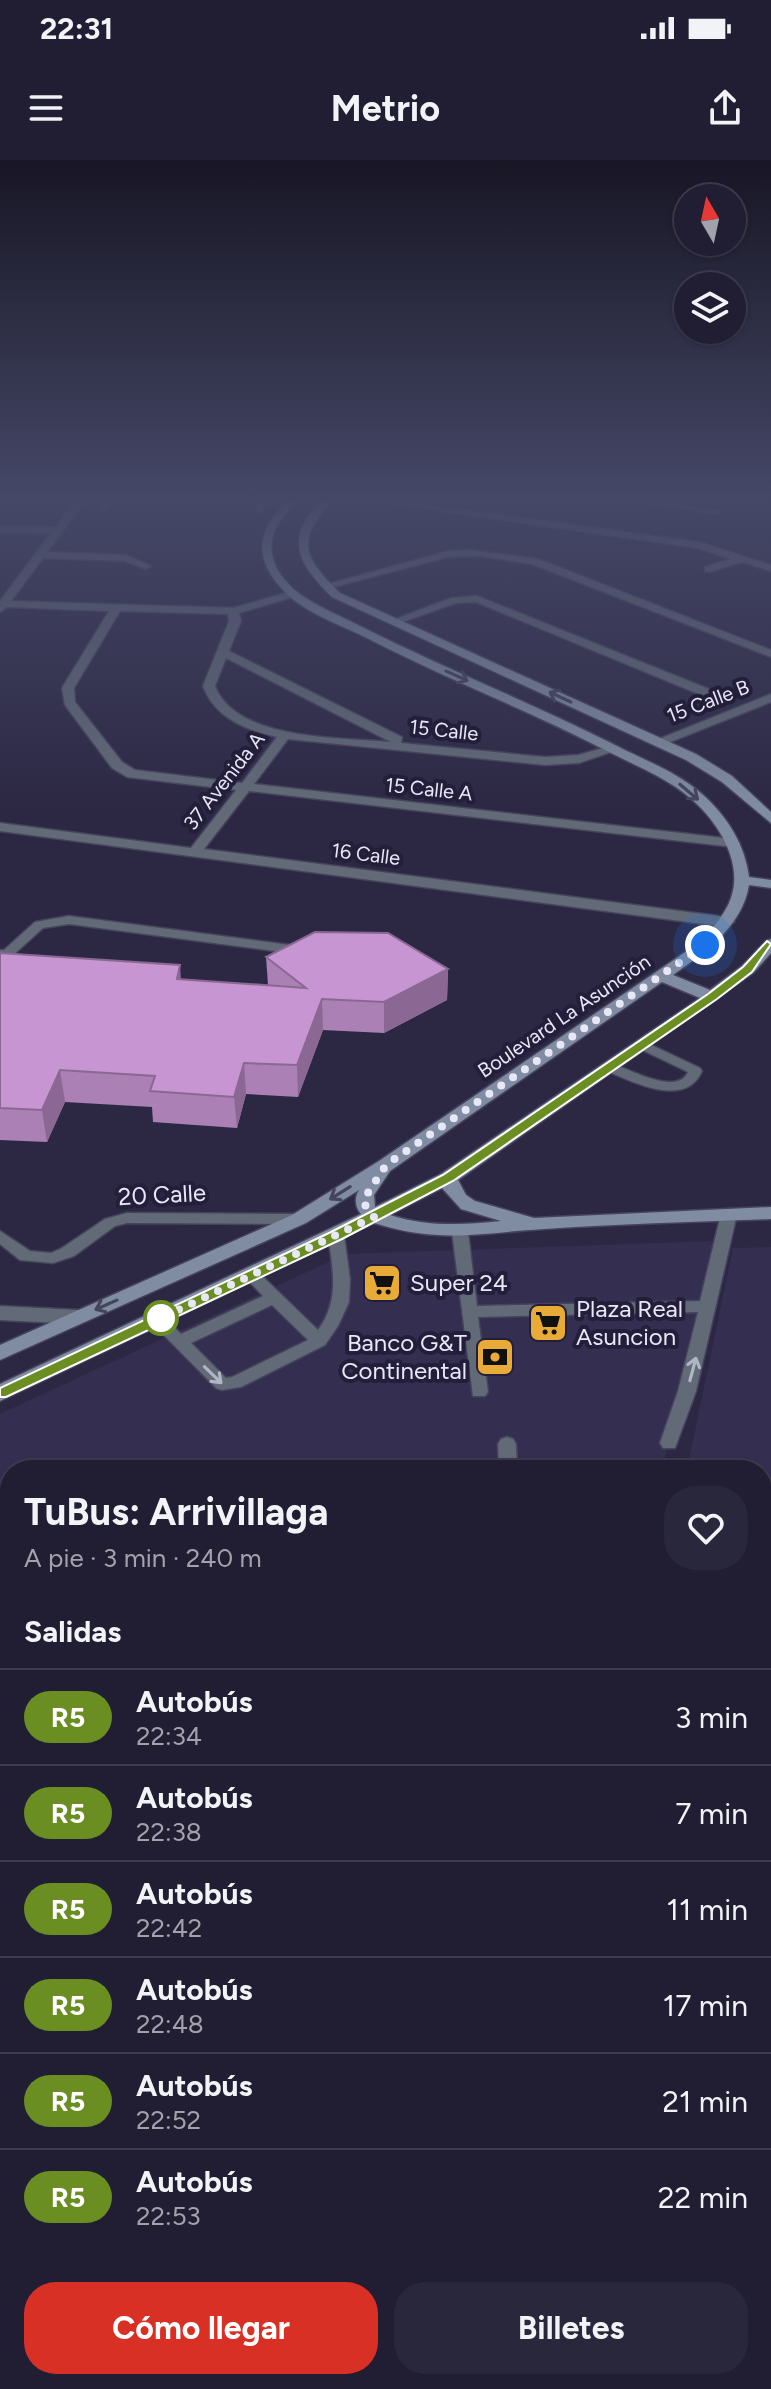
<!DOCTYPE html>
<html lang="es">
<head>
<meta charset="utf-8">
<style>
	body { margin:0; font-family:Figtree,sans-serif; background:#29273b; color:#f1f3f6; height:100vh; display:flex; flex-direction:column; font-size:30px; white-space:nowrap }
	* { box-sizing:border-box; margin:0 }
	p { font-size:26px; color:#a2a2ac }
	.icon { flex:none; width:44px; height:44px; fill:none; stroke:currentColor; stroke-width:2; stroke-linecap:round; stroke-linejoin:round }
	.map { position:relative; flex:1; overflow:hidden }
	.panel { position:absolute; left:0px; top:1300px; width:772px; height:930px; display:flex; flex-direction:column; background:#211e33; border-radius:32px 32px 0 0; box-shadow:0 2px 6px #0004,0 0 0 2px #3e3c4e }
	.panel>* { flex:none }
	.badge { padding:0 16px; border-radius:26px; font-size:28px; line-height:52px }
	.needle { width:52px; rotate:351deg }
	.tools { position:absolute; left:674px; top:24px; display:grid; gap:16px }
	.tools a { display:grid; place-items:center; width:72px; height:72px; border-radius:50%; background:#211e33; box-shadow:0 2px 6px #0004,0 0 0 2px #3e3c4e; font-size:40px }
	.you { position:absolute; width:40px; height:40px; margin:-20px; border:6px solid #fff; border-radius:50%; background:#1a73e8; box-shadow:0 0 0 12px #1a73e833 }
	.map>.badge { position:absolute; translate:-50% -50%; box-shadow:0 0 0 4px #fff }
	h2 { padding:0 24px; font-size:30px; line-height:72px }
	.round { display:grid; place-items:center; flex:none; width:84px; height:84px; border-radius:32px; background:#29273b }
	.overview { display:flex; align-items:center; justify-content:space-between; height:136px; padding:0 24px }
	h1 { font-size:38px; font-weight:700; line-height:60px }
	.button { display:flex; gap:16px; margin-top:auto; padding:16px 24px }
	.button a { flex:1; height:92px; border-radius:32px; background:#d93025; color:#fff; font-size:32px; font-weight:700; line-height:92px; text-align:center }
	.button a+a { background:#29273b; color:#f1f3f6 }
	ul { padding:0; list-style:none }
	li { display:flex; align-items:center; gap:24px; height:96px; padding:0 24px; border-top:2px solid #3e3c4e }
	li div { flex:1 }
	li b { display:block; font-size:30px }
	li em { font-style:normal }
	li .badge { min-width:88px; font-weight:700; text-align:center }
	.status { display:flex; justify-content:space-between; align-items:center; height:56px; padding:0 40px; background:#211e33; direction:ltr }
	.status svg { height:22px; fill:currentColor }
	header { display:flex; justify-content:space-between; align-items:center; height:104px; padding:0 24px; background:#211e33; font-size:36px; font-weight:700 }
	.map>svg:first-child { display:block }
</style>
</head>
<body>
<div class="status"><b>22:31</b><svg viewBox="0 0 49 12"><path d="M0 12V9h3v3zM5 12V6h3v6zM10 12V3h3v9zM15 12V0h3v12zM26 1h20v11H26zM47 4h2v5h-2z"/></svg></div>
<header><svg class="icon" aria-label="menu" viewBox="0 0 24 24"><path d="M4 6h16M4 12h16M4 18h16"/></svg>Metrio<svg class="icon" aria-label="share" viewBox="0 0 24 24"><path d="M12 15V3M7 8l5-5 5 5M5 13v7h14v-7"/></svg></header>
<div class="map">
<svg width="771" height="2229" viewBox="0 0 771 2229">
	<rect width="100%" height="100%" fill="#2c2844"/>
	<path fill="#342f51" d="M717,1081l-55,229h-652v197h-10v-253l346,-160z
		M771,1087v411h-9v-188h-75l46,-222z"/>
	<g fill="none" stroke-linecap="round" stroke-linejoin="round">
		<defs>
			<path id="lane" d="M108,337h8l-10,12h-6z
				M262,337h8l-8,15h-6z
				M69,756l236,31 6,4 -6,4 -236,-31 -26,4 -31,28 -12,2v-8h4l31,-28z
				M643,881l57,27 2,3c-16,38 -70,11 -97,-1l-2,-3 2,-3 5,-1c18,5 67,34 78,9l-4,-2 -46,-22v-6z
				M729,1049l8,5 -41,177 -21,57h-12l-3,-5 18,-52 20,-79 -220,5 10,75 -3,4h-12l-21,-164 3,-4h10l3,4 9,74 223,-5 21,-87z
				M127,1053l172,1 8,5 -8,5 -172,-1 -12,3 -41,30 -21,7 -33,-3 -20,-16v-13l30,20 21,2 11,-5 43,-29z
				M336,1070l8,5 6,44 -1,23 -11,24 -13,19 -84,42 -19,3 -6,-2 -67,-68 2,-4h12l18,18 82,-38 -20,-21 8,-5 6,1 61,59c22,-30 15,-60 10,-95zM272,1145l36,35 -76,37 -6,1 -35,-35z
				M507,1277l6,2 3,5 1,26h-18l-1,-26 3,-5z"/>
			<path id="street" d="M78,337h10l-41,55 79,3 25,11 -5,3 -22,-8 -81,-3 -32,43 222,7 59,-17 5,3 -1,2 -57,17 2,8 -12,30 173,86 -1,6 144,14 33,-2 36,-10 6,4 -41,14 -34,2 -257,-26 -34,45 479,55 7,4 -7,4 -484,-56 -45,58 522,68 8,5 -8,5 -726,-96v-8l191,25 45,-58 -109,-13 -15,-9 -47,-63 -3,-17 47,-77 -102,-4 -7,5v-11l51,-68 -51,-1v-6l56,1zM120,451l108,3 1,7 -26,65c12,32 43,44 74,51l-35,46 -107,-13 -13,-8 -47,-60 -1,-14zM226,498l165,84c-50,-5 -155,-1 -176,-56z
				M344,337h23l332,45 72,23v6l-29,-9 -33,10 -4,-1v-4l26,-8 -33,-11z
				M603,337h24l95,14 -5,3z
				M470,390l68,9 233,91v7l-239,-93 -52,-8 -32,1 -122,32 -5,-3 127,-35z
				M477,436l249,100 2,3 -10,3 -242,-100 -20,1 -62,22 -6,-3 63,-24z
				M771,534v8l-106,42 -11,-3z
				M0,1146l78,4 10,7 -10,7 -78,-4z
				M762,1621h9v24h-9z
				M0,1640h10v24h-10z
				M10,1793v89l-10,4v-89z
				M544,2220h36l1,9h-36z"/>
			<path id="secondary" d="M292,337h10c-16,16 -34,31 -30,57 7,39 55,55 86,71 85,43 174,78 259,121 29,15 60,26 85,48 24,21 43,50 47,83l22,3v8l-22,-3c-7,42 -44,67 -76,90l37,15 32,-24 24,-25 5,-2v14l-17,19 -296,208 8,15 9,6 59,17 237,-11v12c-76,3 -152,5 -227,10 -66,4 -103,15 -170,-6l-374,178v-17l361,-170c-6,-7 -7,-16 -2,-24l-53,33 -306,137v-15l292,-130 87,-54 321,-219c12,-14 25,-27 31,-44 13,-37 -15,-79 -42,-101 -24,-20 -53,-31 -80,-45 -79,-41 -163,-73 -242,-114 -26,-13 -59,-24 -80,-44 -36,-35 -31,-66 5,-97zM662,822l38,16 -259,176 -66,33 -1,-12 16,-24zM442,1028l19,21 40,12c-38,4 -75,6 -111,-6z
				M325,337h10c-37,42 -36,56 5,96l356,161 36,22 39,36v11l-49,-41 -36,-22 -354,-163c-37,-36 -48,-61 -7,-100z
				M762,1937h9v32h-9z
				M0,1958h10v32h-10z"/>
		</defs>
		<use href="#lane" stroke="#46435d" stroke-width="3"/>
		<use href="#street" stroke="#46435d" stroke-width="3"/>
		<use href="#secondary" stroke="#46435d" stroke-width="3"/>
		<use href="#lane" fill="#626a77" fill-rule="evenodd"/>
		<use href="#street" fill="#626a77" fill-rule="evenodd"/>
		<use href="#secondary" fill="#808ca1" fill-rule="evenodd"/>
		<path stroke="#7c7a91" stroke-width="3" stroke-dasharray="4 2" stroke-linecap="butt" d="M318,337l23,2"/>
	</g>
	<path fill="#aa80b5" d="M0,793l181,26 87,6 -2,-28 182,12 -1,31 -63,33 -61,-3 -25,67 -52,-3 -9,34 -84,-6 -1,-15 -87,-5 -18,40 -47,-2z"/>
	<path fill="#8b6893" d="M180,805l2,30 -5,-16z
		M448,809l-1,31 -63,33v-31z
		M322,839l1,31 -25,67 -1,-32z
		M244,903l2,31 -9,34 -3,-31z
		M60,910l5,32 -18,40 -5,-32z"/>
	<path fill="#c695d2" stroke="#8b6893" stroke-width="2" d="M315,772l73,1 60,36 -64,33 -62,-3 -25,66 -53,-2 -10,34 -84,-6 5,-15 -95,-6 -18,40 -42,-2v-155l180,12 -3,14 129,9 -40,-31z"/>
	<defs><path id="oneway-shaft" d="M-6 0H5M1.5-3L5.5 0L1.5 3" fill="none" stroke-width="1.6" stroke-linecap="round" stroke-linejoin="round" transform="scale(2)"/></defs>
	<g stroke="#44445d">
		<use href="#oneway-shaft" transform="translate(457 516) rotate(24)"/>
		<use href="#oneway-shaft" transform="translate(560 537) rotate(-155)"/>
		<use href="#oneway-shaft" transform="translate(689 632) rotate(40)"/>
		<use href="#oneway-shaft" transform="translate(340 1033) rotate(148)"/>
		<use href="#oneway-shaft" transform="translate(106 1145) rotate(156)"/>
	</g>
	<g stroke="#b2b5c5">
		<use href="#oneway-shaft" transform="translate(693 1209) rotate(-75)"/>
		<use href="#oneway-shaft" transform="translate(213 1215) rotate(44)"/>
	</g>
	<linearGradient id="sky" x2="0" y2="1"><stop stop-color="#181625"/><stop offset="0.52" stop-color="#454867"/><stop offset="1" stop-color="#454867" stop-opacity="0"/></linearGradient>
	<rect width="771" height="649" fill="url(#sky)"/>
	<path fill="#6b8e23" stroke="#fff" stroke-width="2" d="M767,781l4,3 -19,28 -35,27 -264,182 -111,58 -336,158h-6v-9l331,-156 112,-57 265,-181 35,-27z"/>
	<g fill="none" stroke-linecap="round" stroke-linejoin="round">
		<path stroke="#e8e7f9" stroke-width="8" stroke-dasharray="0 14.4" d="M161,1158l-4,2 217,-103 -8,-9 -2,-9 22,-34 319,-220"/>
	</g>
	<defs>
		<symbol id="supermarket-square" viewBox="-11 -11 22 22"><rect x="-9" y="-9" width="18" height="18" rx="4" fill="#e9ab38" stroke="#231e39"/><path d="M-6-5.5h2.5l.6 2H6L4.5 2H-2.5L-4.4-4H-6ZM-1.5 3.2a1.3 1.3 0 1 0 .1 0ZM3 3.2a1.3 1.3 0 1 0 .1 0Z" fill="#111"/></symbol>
		<symbol id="bank-square" viewBox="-11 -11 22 22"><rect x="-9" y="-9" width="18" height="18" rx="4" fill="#e9ab38" stroke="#231e39"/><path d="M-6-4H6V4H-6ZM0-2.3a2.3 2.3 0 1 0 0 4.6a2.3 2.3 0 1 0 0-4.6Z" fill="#111"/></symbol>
	</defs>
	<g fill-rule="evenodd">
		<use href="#supermarket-square" x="360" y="1101" width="44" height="44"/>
		<use href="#supermarket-square" x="526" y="1141" width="44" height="44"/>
		<use href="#bank-square" x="473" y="1175" width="44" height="44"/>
	</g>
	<circle fill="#fff" stroke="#6b8e23" stroke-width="4" cx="161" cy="1158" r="16"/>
	<g text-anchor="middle" stroke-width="8" stroke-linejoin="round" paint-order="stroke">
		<g font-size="20" fill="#e8e7f9" stroke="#231e39">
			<text transform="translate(708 541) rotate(-21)" y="7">15 Calle B</text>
			<text transform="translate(444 570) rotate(6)" y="7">15 Calle</text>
			<text transform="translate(224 621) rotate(-52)" y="7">37 Avenida A</text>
			<text transform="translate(429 629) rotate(6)" y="7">15 Calle A</text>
			<text transform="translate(366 694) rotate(7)" y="7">16 Calle</text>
			<text transform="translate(564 856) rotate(-34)" y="7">Boulevard La Asunción</text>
		</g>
		<g font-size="24" fill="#e8e7f9" stroke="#231e39">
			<text transform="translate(162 1035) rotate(-3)" y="8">20 Calle</text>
		</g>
		<g font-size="24" fill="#e8e7f9" stroke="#231e39" text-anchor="start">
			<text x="410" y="1131">Super 24</text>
			<text x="576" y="1157">Plaza Real<tspan x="576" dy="28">Asuncion</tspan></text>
			<text x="467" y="1191" text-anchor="end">Banco G&amp;T<tspan x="467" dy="28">Continental</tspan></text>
		</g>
	</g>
</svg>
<div class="tools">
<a><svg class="needle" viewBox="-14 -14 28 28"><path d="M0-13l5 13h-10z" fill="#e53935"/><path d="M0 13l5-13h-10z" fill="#a2a2ac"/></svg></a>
<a><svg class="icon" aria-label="layers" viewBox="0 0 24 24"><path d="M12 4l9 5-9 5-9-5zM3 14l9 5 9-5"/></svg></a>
</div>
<div class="you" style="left:705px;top:785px"></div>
<section class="panel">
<div class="overview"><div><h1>TuBus: Arrivillaga</h1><p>A pie · 3 min · 240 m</p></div><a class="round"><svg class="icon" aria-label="heart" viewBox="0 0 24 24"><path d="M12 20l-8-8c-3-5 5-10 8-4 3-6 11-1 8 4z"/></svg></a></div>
<h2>Salidas</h2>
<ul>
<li><span class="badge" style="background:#6b8e23;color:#fff">R5</span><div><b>Autobús</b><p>22:34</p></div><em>3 min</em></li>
<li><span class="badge" style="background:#6b8e23;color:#fff">R5</span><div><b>Autobús</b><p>22:38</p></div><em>7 min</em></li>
<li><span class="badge" style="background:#6b8e23;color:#fff">R5</span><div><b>Autobús</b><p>22:42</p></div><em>11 min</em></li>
<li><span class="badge" style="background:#6b8e23;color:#fff">R5</span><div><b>Autobús</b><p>22:48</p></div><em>17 min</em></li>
<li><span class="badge" style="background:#6b8e23;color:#fff">R5</span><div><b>Autobús</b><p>22:52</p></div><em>21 min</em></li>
<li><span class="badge" style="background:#6b8e23;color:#fff">R5</span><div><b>Autobús</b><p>22:53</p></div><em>22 min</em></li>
</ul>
<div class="button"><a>Cómo llegar</a><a>Billetes</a></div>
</section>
</div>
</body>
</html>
